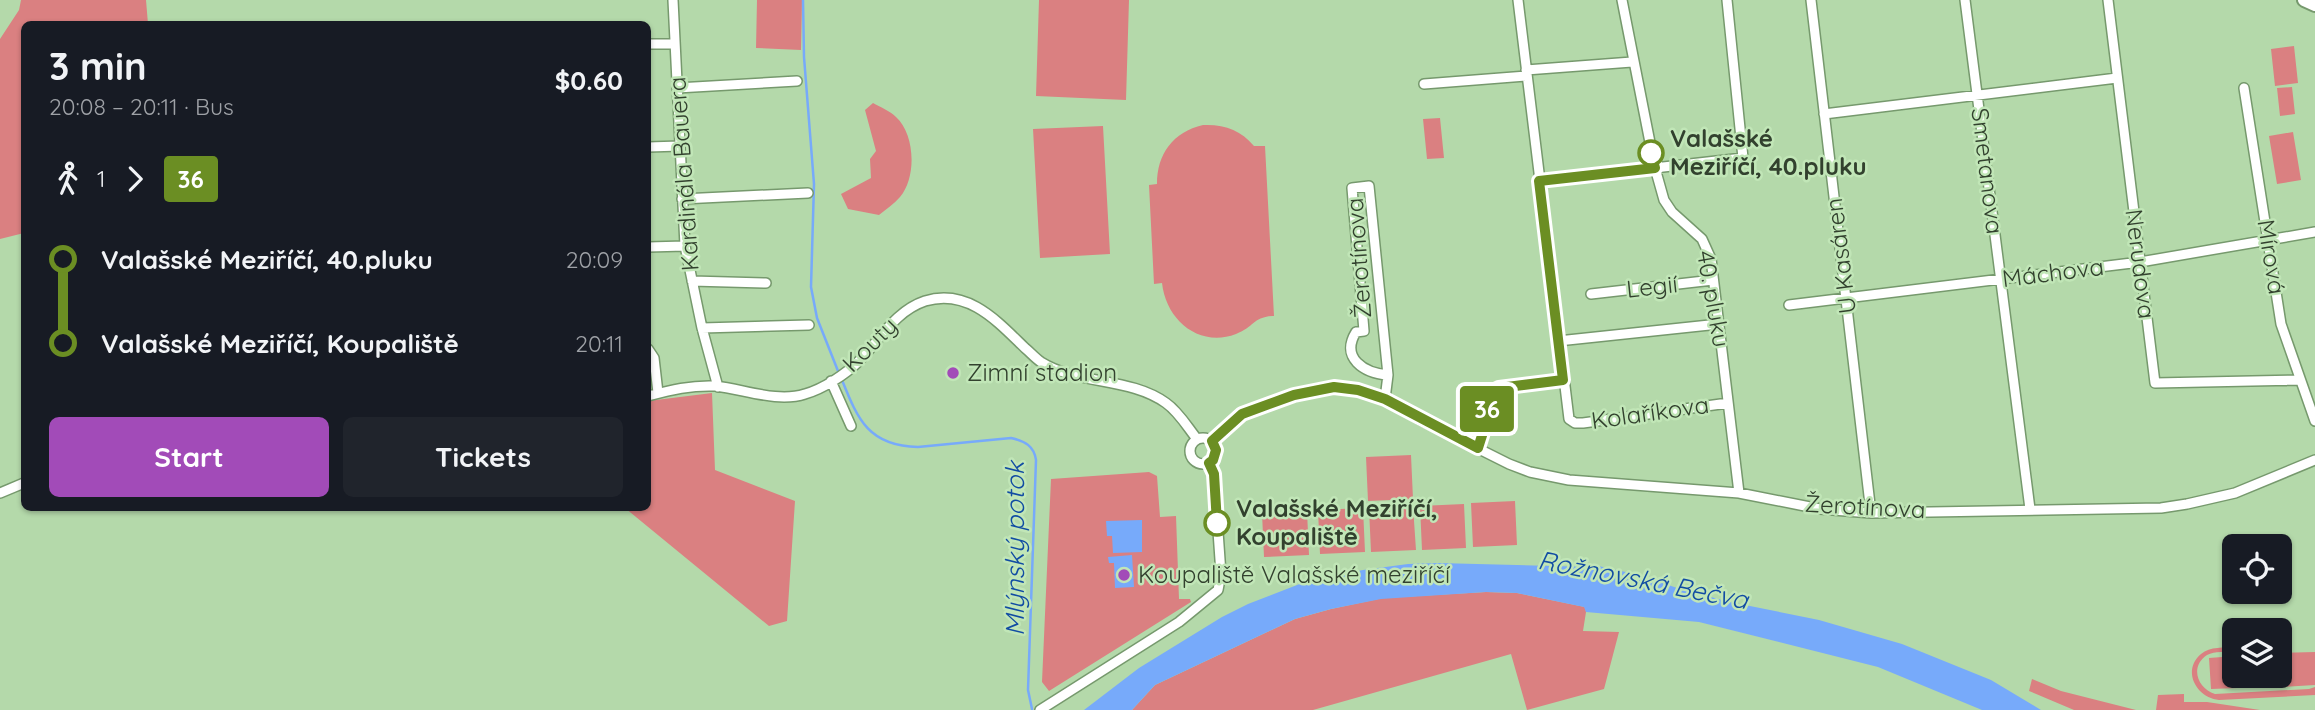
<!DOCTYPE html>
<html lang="en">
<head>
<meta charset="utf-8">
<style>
	body { margin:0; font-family:Quicksand,sans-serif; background:#20242c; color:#f1f3f6; height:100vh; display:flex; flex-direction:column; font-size:26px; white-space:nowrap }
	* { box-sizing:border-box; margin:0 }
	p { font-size:23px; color:#9ea1a6 }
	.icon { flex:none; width:38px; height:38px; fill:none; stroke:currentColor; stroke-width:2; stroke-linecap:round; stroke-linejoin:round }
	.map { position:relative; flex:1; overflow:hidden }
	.drawer { position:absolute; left:21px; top:21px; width:630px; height:490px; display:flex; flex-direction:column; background:#171b24; border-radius:10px; box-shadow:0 2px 5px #0004 }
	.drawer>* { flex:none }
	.badge { padding:0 14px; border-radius:5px; font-size:24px; line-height:46px }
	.fabs { position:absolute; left:2222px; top:534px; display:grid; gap:14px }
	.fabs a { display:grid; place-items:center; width:70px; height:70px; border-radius:10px; background:#171b24; box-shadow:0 2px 5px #0004; font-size:35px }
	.map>.badge { position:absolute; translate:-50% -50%; box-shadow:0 0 0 4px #fff }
	.legs { display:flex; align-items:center; gap:10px; height:77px; padding:0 28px; font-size:23px }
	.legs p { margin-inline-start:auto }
	.headline { display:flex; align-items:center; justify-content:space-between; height:119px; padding:0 28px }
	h1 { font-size:38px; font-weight:700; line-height:52px }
	.primary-button { display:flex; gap:14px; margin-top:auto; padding:14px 28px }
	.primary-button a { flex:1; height:80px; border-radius:10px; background:#a24bb8; color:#fff; font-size:28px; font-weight:700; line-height:80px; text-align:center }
	.primary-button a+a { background:#20242c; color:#f1f3f6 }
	ul { padding:0 28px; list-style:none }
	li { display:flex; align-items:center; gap:24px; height:84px; font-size:26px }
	li i { display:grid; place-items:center; width:10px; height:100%; margin:0 9px; background:currentColor }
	li i::after { content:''; width:18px; height:18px; margin:-9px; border:5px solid; border-radius:50%; background:#171b24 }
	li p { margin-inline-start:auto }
	li:first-child i { background:linear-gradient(#0000 50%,currentColor 0) }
	li:last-child i { background:linear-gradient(currentColor 50%,#0000 0) }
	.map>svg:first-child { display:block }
</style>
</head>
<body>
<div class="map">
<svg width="2315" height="710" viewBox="0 0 2315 710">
	<rect width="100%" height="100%" fill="#b4d9aa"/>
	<path fill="#da8081" d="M21,0h125l2,24h-124v209l-24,6v-200l19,-29z
		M757,0h45l-1,50 -45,-2z
		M1039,0h90l-3,100 -90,-4z
		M2294,46l4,37 -23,3 -4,-37z
		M2292,87l3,27 -15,2 -3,-28z
		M873,103c7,4 17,8 23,14 19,17 21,60 4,80 -6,7 -14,12 -21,18l-31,-6 -7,-15 30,-16 -1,-19 6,-8 -11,-41z
		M1440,118l4,40 -17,1 -4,-40z
		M1203,125c21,-1 38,5 51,21h11l9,170c-22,1 -19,11 -38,18 -37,14 -70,-14 -74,-51l-8,1 -5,-99 8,-1c0,-30 16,-52 46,-59z
		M1103,126l7,128 -70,4 -7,-129z
		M2293,132l8,48 -24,4 -8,-48z
		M712,393l3,77 80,31 -8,120 -18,5 -144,-118h23v-107z
		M1411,455l2,44 -45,2 -2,-44z
		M1149,472l8,4 3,41 16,-1 3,83h11l1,3 -142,89 -7,-9 9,-203z
		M1515,501l2,44 -44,2 -2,-44z
		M1464,504l2,44 -44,2 -2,-44z
		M1413,506l3,44 -45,2 -2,-44z
		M1363,508l2,44 -45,2 -2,-44z
		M1307,511l2,44 -45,2 -2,-44z
		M1486,592l31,1 68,14 1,5 -3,19 36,1 -15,57 -77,21 -16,-56 -198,56h-181l23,-25 140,-66 36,-10 52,-11z
		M2235,647v4c-9,1 -20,0 -28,4 -18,12 -9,34 8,39l94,-5 6,-2v8l-96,5c-22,-2 -38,-29 -18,-46 9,-8 23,-6 34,-7z
		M2315,652v33l-47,3 -1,-12h13v-23z
		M2235,656v20h28l1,11 -53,2 -2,-31z
		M2032,679l29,12 75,19h-62l-45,-19z
		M2184,694v8h23l53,8h-104l2,-15z"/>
	<path fill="#77aafa" d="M1142,520v32l-29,1 -1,-17h-5l-1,-15z
		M1132,555l2,32 -19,1 -1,-25h-5l-1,-6z
		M1438,563l154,4 2,-2 45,10 41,14 50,13 89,18 83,24 89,36 50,30h-59l-104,-43 -179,-45 -113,-10 -2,-5 -67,-14 -31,-1 -105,7 -50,10 -36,10 -140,66 -23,25h-48l55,-42 83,-51 26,-13 62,-24 53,-10 45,-6z"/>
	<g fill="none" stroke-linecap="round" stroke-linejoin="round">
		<path stroke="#77aafa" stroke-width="2.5" d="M803,0l1,57 10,127 -3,103 6,31 21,53
			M842,380c16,40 27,66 76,67l93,-9c14,3 23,8 25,22l-8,230 4,19"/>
		<defs>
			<path id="street" d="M673,0l12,246 17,82 16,59
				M1518,0l51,419 6,4h8l145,-20
				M1622,0l33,168 9,32 8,12 30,27 9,20 28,234
				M1811,0l60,513
				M1965,0l65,509
				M2108,0l47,383 145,-3
				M648,44h27
				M1526,70l106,-8
				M1424,84l103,-8
				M677,88l120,-7
				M2244,88l37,236 34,97
				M1824,114l293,-36
				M648,147l32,-1
				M1539,181l204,-23 -16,-158
				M682,199l126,-6
				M648,247l37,-1
				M692,281l74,2
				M1591,294l122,-14
				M1789,305l351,-43 175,-30
				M702,328l107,-3
				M1558,341l161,-17
				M648,349l6,9 4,35
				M831,381l20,45
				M648,396c23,-6 43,-11 67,-10 29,3 62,17 90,8 18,-5 41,-20 54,-33 21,-21 36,-50 66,-60 43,-13 72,20 100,47 5,4 10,10 16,14 37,23 89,15 125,41 13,9 22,25 31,36
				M1385,399l3,-24 -19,-189 -17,2 12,143 -8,1c-16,26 8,41 32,43
				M1190 451a13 13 0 1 1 26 0a13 13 0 1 1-26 0Z
				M1212,441l30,-27 52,-19 40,-8 24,3 27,9 38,22 86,43 21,8 39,8 170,13 81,16 51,4 290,-5 26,-4 48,-11 80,-33
				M1478,448l7,-22 6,-34 8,-4 64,-8
				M0,493l24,-10
				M1040,710l139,-88 39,-32 3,-16 -7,-100 -5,-11"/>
			<path id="secondary" d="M2304,0l11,5"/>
		</defs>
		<use href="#street" stroke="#76996d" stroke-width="12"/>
		<use href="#secondary" stroke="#76996d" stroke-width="16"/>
		<use href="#street" stroke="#fff" stroke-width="9"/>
		<use href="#secondary" stroke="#fff" stroke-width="12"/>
	</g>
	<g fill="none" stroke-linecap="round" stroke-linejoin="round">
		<defs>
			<path id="line-1" d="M1217,523l-3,-49 -5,-11 4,-3 3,-10 -4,-9 30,-27 52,-19 40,-8 24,3 27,9 93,49 7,-22 6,-34 8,-4 64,-8 -24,-199 116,-13 -4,-15"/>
		</defs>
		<use href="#line-1" stroke="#fff" stroke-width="16"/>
		<use href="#line-1" stroke="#6b8e23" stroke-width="10"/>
	</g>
	<g fill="#fff" stroke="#6b8e23" stroke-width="3.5">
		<circle cx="1651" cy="153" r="12"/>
		<circle cx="1217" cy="523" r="12"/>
	</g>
	<g fill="#a24bb8" stroke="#c1e6b7" stroke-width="2.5">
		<circle cx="953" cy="373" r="7"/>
		<circle cx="1124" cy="575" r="7"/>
	</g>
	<g text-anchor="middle" stroke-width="5" stroke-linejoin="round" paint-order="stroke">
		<g font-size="24" font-weight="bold" fill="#32412e" stroke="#c1e6b7" text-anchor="start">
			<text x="1670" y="147">Valašské<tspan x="1670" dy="28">Meziříčí, 40.pluku</tspan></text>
			<text x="1236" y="517">Valašské Meziříčí,<tspan x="1236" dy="28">Koupaliště</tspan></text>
		</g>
		<g font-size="24" fill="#32412e" stroke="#c1e6b7">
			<text transform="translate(1987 171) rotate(83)" y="8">Smetanova</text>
			<text transform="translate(684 174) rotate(-94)" y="8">Kardinála Bauera</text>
			<text transform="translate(1841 256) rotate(-97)" y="8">U Kasáren</text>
			<text transform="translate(2271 257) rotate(81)" y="8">Mírová</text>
			<text transform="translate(1359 258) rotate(-94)" y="8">Žerotínova</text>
			<text transform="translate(2140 264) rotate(83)" y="8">Nerudova</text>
			<text transform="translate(2053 273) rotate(-7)" y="8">Máchova</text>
			<text transform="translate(1652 287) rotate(-6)" y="8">Legií</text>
			<text transform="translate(1713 299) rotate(80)" y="8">40. pluku</text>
			<text transform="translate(870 345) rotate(-45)" y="8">Kouty</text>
			<text transform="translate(1650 413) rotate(-8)" y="8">Kolaříkova</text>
			<text transform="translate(1865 507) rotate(3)" y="8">Žerotínova</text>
		</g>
		<g font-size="24" fill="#32412e" stroke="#c1e6b7" text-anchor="start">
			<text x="967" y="381">Zimní stadion</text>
			<text x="1138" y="583">Koupaliště Valašské meziříčí</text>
		</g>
		<g font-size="26" font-style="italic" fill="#114ca3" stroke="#c1e6b7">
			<text transform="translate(1015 549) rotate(-90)" y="9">Mlýnský potok</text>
			<text transform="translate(1643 580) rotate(11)" y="9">Rožnovská Bečva</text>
		</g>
	</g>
</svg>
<div class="fabs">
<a><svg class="icon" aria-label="locate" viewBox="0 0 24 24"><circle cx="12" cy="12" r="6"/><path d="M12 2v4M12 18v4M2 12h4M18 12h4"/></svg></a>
<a><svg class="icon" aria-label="layers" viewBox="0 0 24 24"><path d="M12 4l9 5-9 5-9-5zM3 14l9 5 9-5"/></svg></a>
</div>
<b class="badge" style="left:1487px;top:409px;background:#6b8e23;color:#fff">36</b>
<section class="drawer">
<div class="headline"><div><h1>3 min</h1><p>20:08 – 20:11 · Bus</p></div><b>$0.60</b></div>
<div class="legs"><svg class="icon" aria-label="walk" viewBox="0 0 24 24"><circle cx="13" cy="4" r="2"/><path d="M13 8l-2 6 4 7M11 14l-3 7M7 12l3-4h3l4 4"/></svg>1<svg class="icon" aria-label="forward" viewBox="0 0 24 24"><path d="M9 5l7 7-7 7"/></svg><b class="badge" style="background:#6b8e23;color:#fff">36</b></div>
<ul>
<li><i style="color:#6b8e23"></i><b>Valašské Meziříčí, 40.pluku</b><p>20:09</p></li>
<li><i style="color:#6b8e23"></i><b>Valašské Meziříčí, Koupaliště</b><p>20:11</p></li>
</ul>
<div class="primary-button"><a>Start</a><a>Tickets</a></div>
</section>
</div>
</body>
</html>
